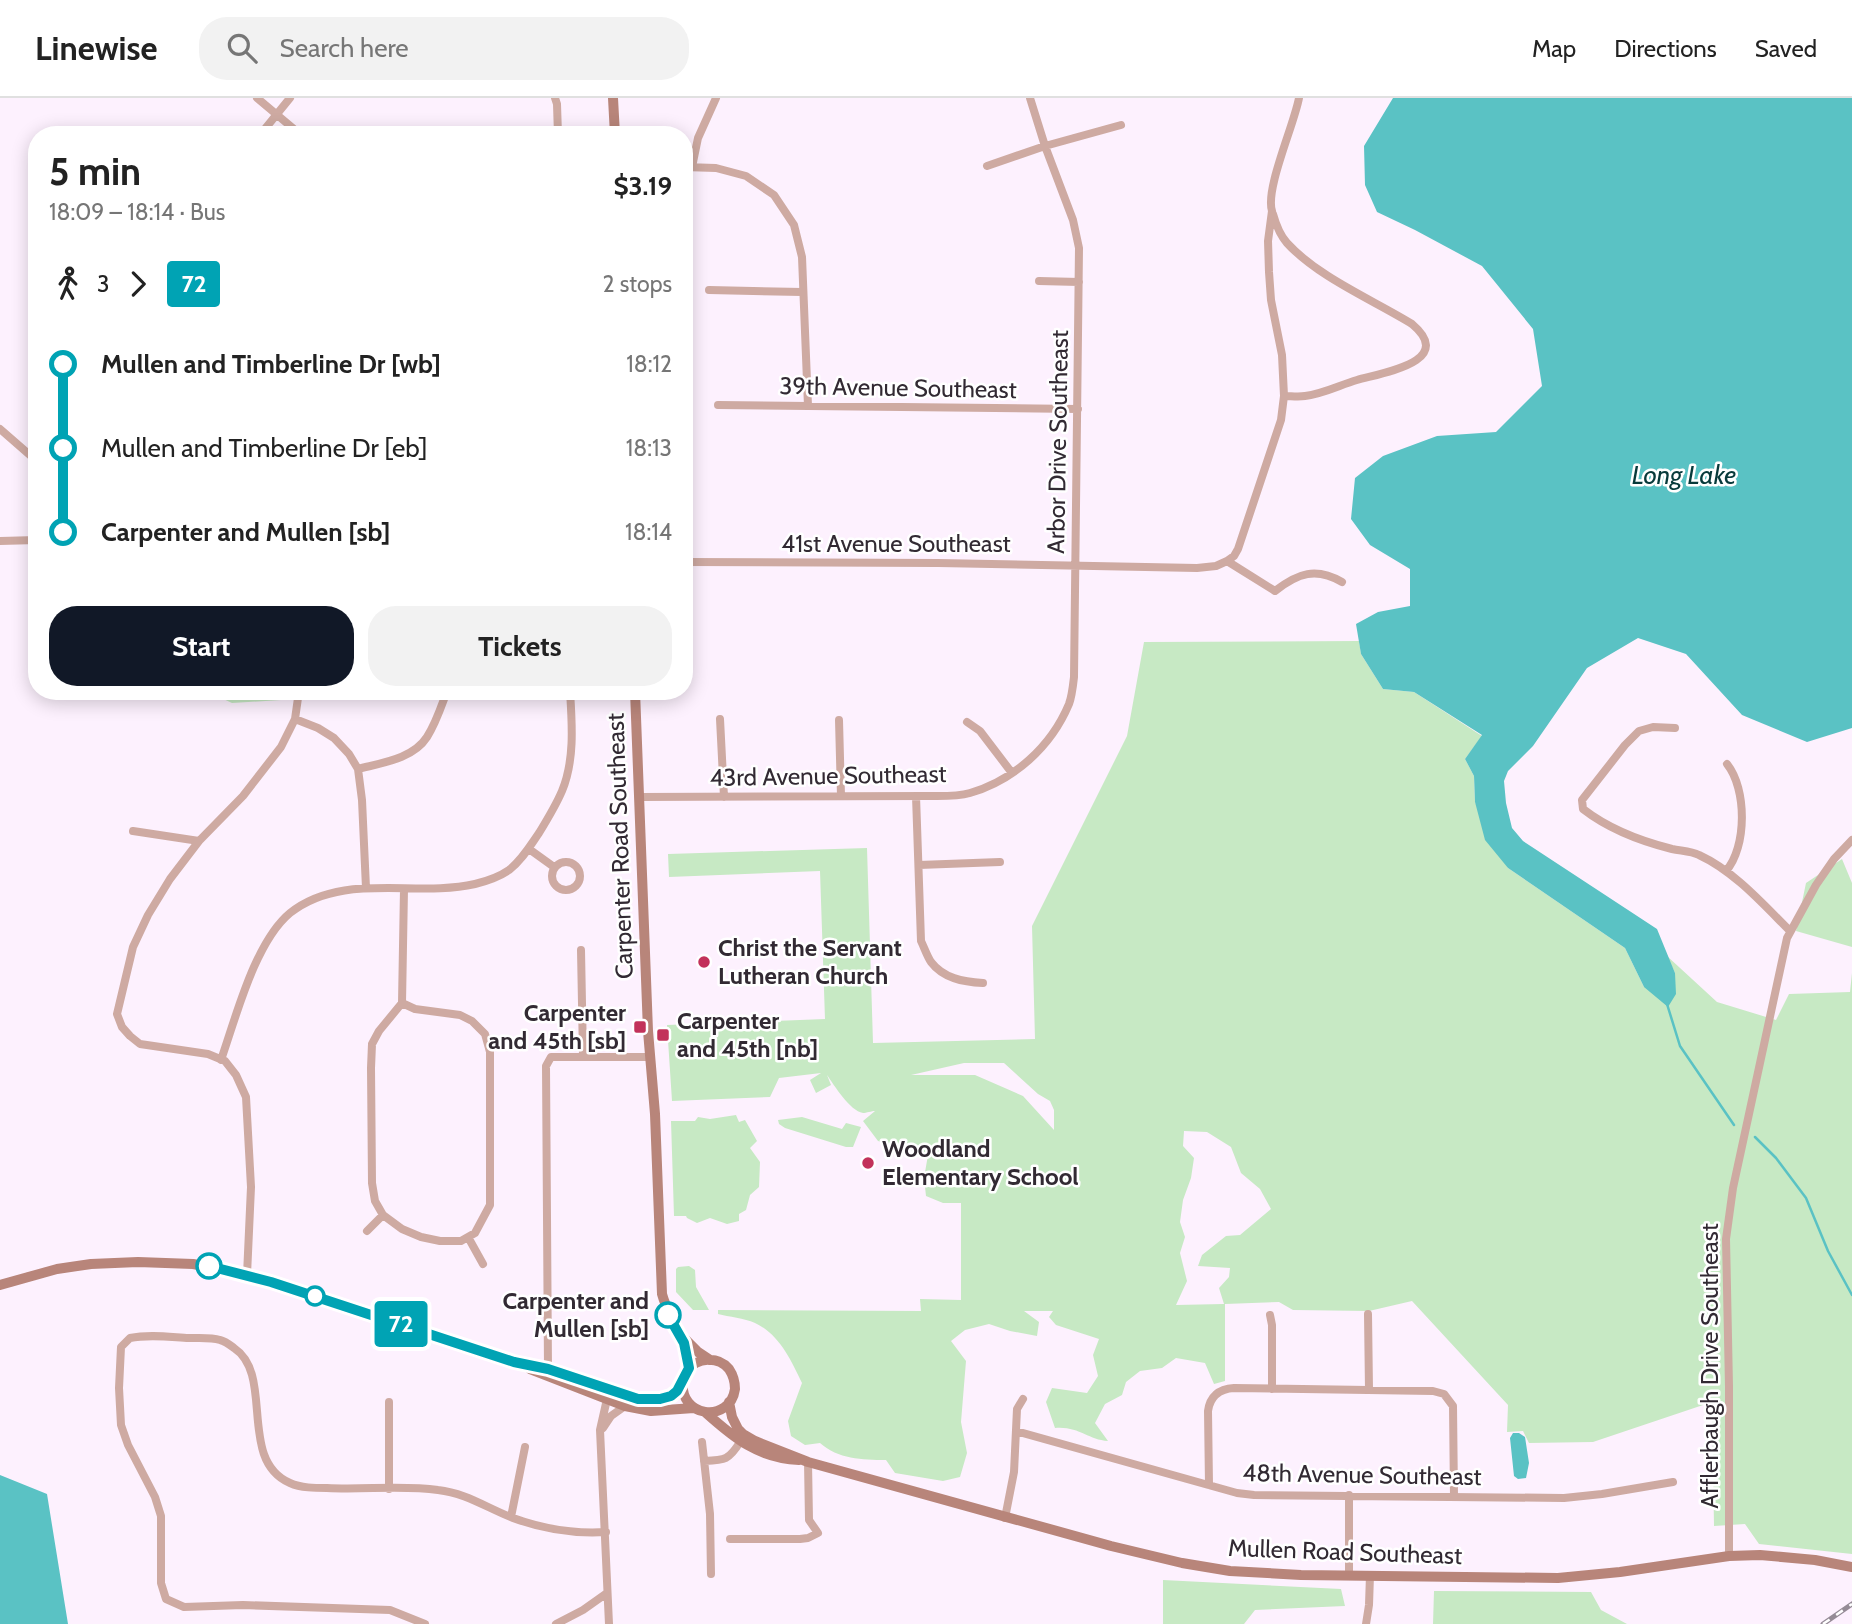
<!DOCTYPE html>
<html lang="en">
<head>
<meta charset="utf-8">
<style>
	body { margin:0; font-family:Cabin,sans-serif; background:#f2f2f2; color:#222; height:100vh; display:flex; flex-direction:column; font-size:26px; white-space:nowrap }
	* { box-sizing:border-box; margin:0 }
	p { font-size:23px; color:#767676 }
	.icon { flex:none; width:38px; height:38px; fill:none; stroke:currentColor; stroke-width:2; stroke-linecap:round; stroke-linejoin:round }
	.map { position:relative; flex:1; overflow:hidden }
	.sheet { position:absolute; left:28px; top:28px; width:665px; height:574px; display:flex; flex-direction:column; background:#fff; border-radius:28px; box-shadow:0 4px 18px #0003 }
	.sheet>* { flex:none }
	.badge { padding:0 14px; border-radius:5px; font-size:24px; line-height:46px }
	.map>.badge { position:absolute; translate:-50% -50%; box-shadow:0 0 0 4px #fff }
	.legs { display:flex; align-items:center; gap:10px; height:77px; padding:0 21px; font-size:23px }
	.legs p { margin-inline-start:auto }
	.overview { display:flex; align-items:center; justify-content:space-between; height:119px; padding:0 21px }
	h1 { font-size:38px; font-weight:800; line-height:52px }
	.primary-button { display:flex; gap:14px; margin-top:auto; padding:14px 21px }
	.primary-button a { flex:1; height:80px; border-radius:28px; background:#111827; color:#fff; font-size:28px; font-weight:800; line-height:80px; text-align:center }
	.primary-button a+a { background:#f2f2f2; color:#222 }
	ul { padding:0 21px; list-style:none }
	li { display:flex; align-items:center; gap:24px; height:84px; font-size:26px }
	li i { display:grid; place-items:center; width:10px; height:100%; margin:0 9px; background:currentColor }
	li i::after { content:''; width:18px; height:18px; margin:-9px; border:5px solid; border-radius:50%; background:#fff }
	li p { margin-inline-start:auto }
	li:first-child i { background:linear-gradient(#0000 50%,currentColor 0) }
	li:last-child i { background:linear-gradient(currentColor 50%,#0000 0) }
	header { display:flex; align-items:center; gap:42px; box-sizing:border-box; height:98px; padding:0 35px; background:#fff; border-bottom:2px solid #e0e0e0 }
	header strong { font-size:33px }
	nav { display:flex; gap:38px; margin-inline-start:auto; font-size:24px }
	.search { width:490px; height:63px; background:#f2f2f2; display:flex; align-items:center; gap:18px; box-sizing:border-box; padding:0 24px; border-radius:28px; color:#767676; font-size:26px }
	.map>svg:first-child { display:block }
</style>
</head>
<body>
<header>
<strong>Linewise</strong>
<div class="search"><svg class="icon" aria-label="search" viewBox="0 0 24 24"><circle cx="10" cy="10" r="6"/><path d="M15 15l6 6"/></svg>Search here</div>
<nav><a>Map</a><a>Directions</a><a>Saved</a></nav>
</header>
<div class="map">
<svg width="1852" height="1526" viewBox="0 0 1852 1526">
	<rect width="100%" height="100%" fill="#fdf1fe"/>
	<path fill="#c7e9c4" fill-rule="evenodd" d="M1359,543l2,13 22,35 31,3 68,44 -17,23 9,17 1,26 33,66 117,80 19,39 31,-14 -8,-17 50,46 59,18 13,-26 61,-2 2,-19v581l-93,-10 -14,-20 -31,2 -2,-124 -119,40 -64,1 -6,-12 -16,1 1,-27 -96,-104 -43,10 -76,-1 -14,-8 -54,2v77l-11,3 -9,-21 -29,-5 -14,10 -22,3 -14,11 -4,13 -17,9 -10,19 13,18c-20,-1 -29,-15 -53,-13l-9,-26 6,-14 35,5 11,-17 -5,-21 6,-16 -43,-14 -7,-8 4,-6h-29l15,11 -2,14 -27,-5 -21,-7 -24,6 -14,11 15,20 -5,61 6,31 -7,24 -17,4 -48,-8 -9,-13c-24,0 -48,-1 -66,-17l-15,2 -14,-9 -3,-15 14,-38c-11,-23 -23,-49 -47,-60 -11,-5 -26,-6 -37,-9v-4l203,1 -1,-12 41,1v-97h-18l-17,-7 -2,-18 4,-23 -50,-14 -15,-20 12,-10c-3,0 -9,2 -12,2 -13,-2 -29,-28 -36,-38l4,10 -15,8 -6,-13 11,-7 -42,5 -9,19 -98,4 -5,-76 158,-6 -5,-148 -151,6 -1,-23 199,-6 6,195 162,-4 -3,-113 95,-190 17,-94zM964,965h40l34,31 12,7 4,9v20l-31,-34 -48,-21h-64zM1184,1033l23,1 24,15 10,26 19,16 11,20 -31,26 -14,1 -24,19 -4,11 32,2 -1,9 -10,11 5,16 -48,1 11,-24 -7,-28 5,-16 -5,-15 3,-22 8,-22 3,-20 -11,-12z
		M206,593h77l-2,9 -49,3z
		M1842,761l10,24v64l-56,-16 10,-48z
		M736,1017l3,7 6,-2 12,21 -7,7 10,14 -1,25 -9,8 -4,15 -7,4v7l-12,3 -17,-6 -13,5 -10,-5 -1,-2h-12l-3,-95h24l3,-4 12,2z
		M802,1019l40,12 4,-6 15,4 -8,20h-7l-61,-19 -6,-4 -1,-4z
		M689,1168l6,4 1,17 13,23h-16l-17,-18v-23l2,-2z
		M1163,1482l178,9 4,17 -90,4 -11,14h-81z
		M1434,1493l157,1 10,18 26,14h-194z"/>
	<path fill="#5ac2c4" d="M1393,0h459v630l-45,14 -65,-27 -56,-61 -48,-16 -51,30 -54,78 -25,25 -4,10 2,22 6,25 11,13 134,88 18,44 1,21 -8,13 -24,-20 -19,-39 -117,-80 -23,-28 -10,-38 -1,-26 -9,-17 17,-24 -68,-43 -31,-3 -22,-35 -5,-30 22,-12 32,-6v-37l-40,-24 -19,-26 4,-41 28,-22 54,-20 59,-4 46,-46 -9,-57 -51,-63 -67,-36 -38,-18 -12,-27 -1,-39z
		M1513,1335h6l6,4 4,26 -3,15 -8,1 -4,-3 -4,-38z
		M0,1377l47,19 21,130h-68z"/>
	<g fill="none" stroke-linecap="round" stroke-linejoin="round">
		<path stroke="#5ac2c4" stroke-width="2.5" d="M1667,906l13,42 54,79
			M1755,1039l21,21 30,40 22,53 24,44"/>
		<path stroke="#ceaaa2" stroke-width="8" d="M257,0l44,37
			M555,0l2,6 1,31
			M260,37l30,-37
			M987,68l58,-20 76,-21
			M684,69l32,1 30,8 28,19 20,30 8,32 6,149
			M692,69l6,-29 18,-40
			M1273,116c3,11 7,21 14,29 31,34 86,57 125,81 45,38 -31,49 -55,56 -17,5 -34,14 -52,16 -7,1 -14,0 -21,0
			M1039,183l40,1
			M709,192l93,2
			M718,307l360,4
			M0,331l31,27 6,8
			M0,443l37,-1
			M1227,463l7,-5 4,-7 43,-129 3,-24 -2,-41 -11,-55 -2,-28 -1,-31 4,-30c-7,-22 22,-86 27,-113
			M684,464l254,1 259,5 19,-2 11,-5 48,30c23,-18 41,-24 67,-9
			M120,598v-5
			M295,621l23,9 16,10 15,16 9,15 4,31 4,88
			M720,621l4,78
			M839,622l2,76
			M967,624l13,9 32,42
			M1675,630l-22,-1 -14,4 -14,14 -43,55 1,9c27,21 57,32 89,40 9,2 19,2 27,6 35,16 64,49 91,76
			M358,671c23,-6 55,-10 69,-32 9,-14 14,-30 20,-46
			M916,698l5,145c3,6 6,15 10,21 12,16 32,20 52,21
			M640,699l286,-1c14,0 30,1 44,-3 44,-13 81,-46 99,-89 3,-8 4,-18 5,-27l5,-429 -6,-28 -28,-74 -15,-48
			M133,733l66,10
			M529,751l25,18
			M552 778a14 14 0 1 1 28 0a14 14 0 1 1-28 0Z
			M919,767l81,-3
			M1726,773c21,-24 21,-82 1,-107
			M581,852l2,107
			M402,905l13,6 45,6 12,6 13,13 5,18v153l-15,28 -14,8h-21l-19,-4 -19,-8 -19,-14 -8,-14 -3,-18 -1,-115 1,-24 7,-13 23,-28 2,-114
			M221,962c15,-43 34,-118 69,-147 53,-42 125,-15 185,-29 12,-3 24,-7 34,-14 13,-10 21,-24 30,-37 8,-13 17,-28 23,-42 13,-31 10,-68 8,-100
			M367,1133l16,-16
			M468,1139l15,27
			M247,1177l4,-88 -5,-90 -10,-22 -11,-14 -17,-7 -68,-10 -10,-8 -8,-9 -5,-13 16,-67 15,-32 22,-36 29,-38 44,-45 38,-49 14,-28 4,-28
			M1368,1216l1,76
			M1270,1217l2,10v64
			M548,1271l-2,-303 5,-9h99
			M603,1330l8,-12 14,-10
			M1016,1333l221,62 17,2 310,3 38,-4 71,-12
			M702,1344l8,72 1,60
			M704,1363c21,-1 25,-1 36,-19
			M1209,1387l-1,-74c2,-15 11,-22 26,-23l199,3 11,3 9,12 1,91
			M389,1391v-87
			M511,1419l14,-70
			M1005,1420l9,-46 3,-63 6,-10
			M730,1441h70l8,-1 10,-5 -9,-13 -1,-58
			M1729,1458v-170l-3,-147 7,-51 54,-250 29,-53 18,-26 18,-19
			M1349,1477v-80
			M425,1526l-35,-14 -147,-5 -59,2 -18,-8 -5,-16v-67l-6,-19 -27,-52 -7,-20 -2,-37 2,-41 9,-9c19,-4 40,-1 59,0 10,0 22,-1 31,2 5,1 10,5 14,8 41,27 3,112 56,135 11,5 25,5 37,5 37,2 75,-3 111,2 28,3 49,18 75,28 30,11 61,16 93,14
			M556,1526l27,-14 24,-17
			M609,1526l-9,-194 7,-31 5,-2
			M1366,1526l3,-19 1,-30"/>
		<path stroke="#b8857a" stroke-width="10" d="M613,0l2,37
			M635,593l13,340 7,83 7,180c7,26 25,47 27,75
			M0,1187l57,-16 34,-5 47,-2 55,2 29,5 49,13 244,79c22,6 44,12 67,19 24,8 51,23 77,20 6,-1 14,-5 18,-10 5,-6 6,-13 10,-19 10,-14 31,-15 42,-2 4,6 6,13 6,20 -5,35 -57,29 -52,-9
			M683,1239l15,15 12,8
			M530,1271l95,37 26,5 43,-3
			M729,1304l3,15 6,12 5,5 12,7 53,21 303,84 71,17 48,8 71,4 257,3 62,-6 109,-16 31,-1 55,5 37,7
			M705,1314c29,26 53,46 94,48"/>
		<defs>
			<path id="rail" d="M1823,1526l29,-20"/>
		</defs>
		<use href="#rail" stroke="#958b96" stroke-width="5"/>
		<use href="#rail" stroke="#fff" stroke-width="2.5" stroke-dasharray="8" stroke-linecap="butt"/>
	</g>
	<g fill="none" stroke-linecap="round" stroke-linejoin="round">
		<defs>
			<path id="line-1" d="M209,1168l62,16 243,80 34,7 90,30h22l11,-3 6,-5 12,-23 -5,-25 -16,-28"/>
		</defs>
		<use href="#line-1" stroke="#fff" stroke-width="16"/>
		<use href="#line-1" stroke="#00a3b4" stroke-width="10"/>
	</g>
	<g fill="#c2325a" stroke="#fff" stroke-width="2.5">
		<circle cx="704" cy="864" r="7"/>
		<rect x="633" y="922" width="14" height="14" rx="3.5"/>
		<rect x="656" y="930" width="14" height="14" rx="3.5"/>
		<circle cx="868" cy="1065" r="7"/>
	</g>
	<g fill="#fff" stroke="#00a3b4" stroke-width="3.5">
		<circle cx="209" cy="1168" r="12"/>
		<circle cx="315" cy="1198" r="9"/>
		<circle cx="668" cy="1217" r="12"/>
	</g>
	<g text-anchor="middle" stroke-width="5" stroke-linejoin="round" paint-order="stroke">
		<g font-size="24" fill="#322a33" stroke="#fff">
			<text transform="translate(898 290) rotate(1)" y="8">39th Avenue Southeast</text>
			<text transform="translate(1058 344) rotate(-89)" y="8">Arbor Drive Southeast</text>
			<text x="896" y="454">41st Avenue Southeast</text>
			<text transform="translate(828 678) rotate(-1)" y="8">43rd Avenue Southeast</text>
			<text transform="translate(620 748) rotate(-92)" y="8">Carpenter Road Southeast</text>
			<text transform="translate(1710 1268) rotate(-90)" y="8">Afflerbaugh Drive Southeast</text>
			<text transform="translate(1362 1377) rotate(1)" y="8">48th Avenue Southeast</text>
			<text transform="translate(1345 1454) rotate(2)" y="8">Mullen Road Southeast</text>
		</g>
		<g font-size="24" font-weight="bold" fill="#322a33" stroke="#fff" text-anchor="start">
			<text x="718" y="858">Christ the Servant<tspan x="718" dy="28">Lutheran Church</tspan></text>
			<text x="626" y="923" text-anchor="end">Carpenter<tspan x="626" dy="28">and 45th [sb]</tspan></text>
			<text x="677" y="931">Carpenter<tspan x="677" dy="28">and 45th [nb]</tspan></text>
			<text x="882" y="1059">Woodland<tspan x="882" dy="28">Elementary School</tspan></text>
		</g>
		<g font-size="24" font-weight="bold" fill="#322a33" stroke="#fff" text-anchor="end">
			<text x="649" y="1211">Carpenter and<tspan x="649" dy="28">Mullen [sb]</tspan></text>
		</g>
		<g font-size="26" font-style="italic" fill="#073a3b" stroke="#fff">
			<text x="1684" y="386">Long Lake</text>
		</g>
	</g>
</svg>
<b class="badge" style="left:401px;top:1226px;background:#00a3b4;color:#fff">72</b>
<section class="sheet">
<div class="overview"><div><h1>5 min</h1><p>18:09 – 18:14 · Bus</p></div><b>$3.19</b></div>
<div class="legs"><svg class="icon" aria-label="walk" viewBox="0 0 24 24"><circle cx="13" cy="4" r="2"/><path d="M13 8l-2 6 4 7M11 14l-3 7M7 12l3-4h3l4 4"/></svg>3<svg class="icon" aria-label="forward" viewBox="0 0 24 24"><path d="M9 5l7 7-7 7"/></svg><b class="badge" style="background:#00a3b4;color:#fff">72</b><p>2 stops</p></div>
<ul>
<li><i style="color:#00a3b4"></i><b>Mullen and Timberline Dr [wb]</b><p>18:12</p></li>
<li><i style="color:#00a3b4"></i><span>Mullen and Timberline Dr [eb]</span><p>18:13</p></li>
<li><i style="color:#00a3b4"></i><b>Carpenter and Mullen [sb]</b><p>18:14</p></li>
</ul>
<div class="primary-button"><a>Start</a><a>Tickets</a></div>
</section>
</div>
</body>
</html>
